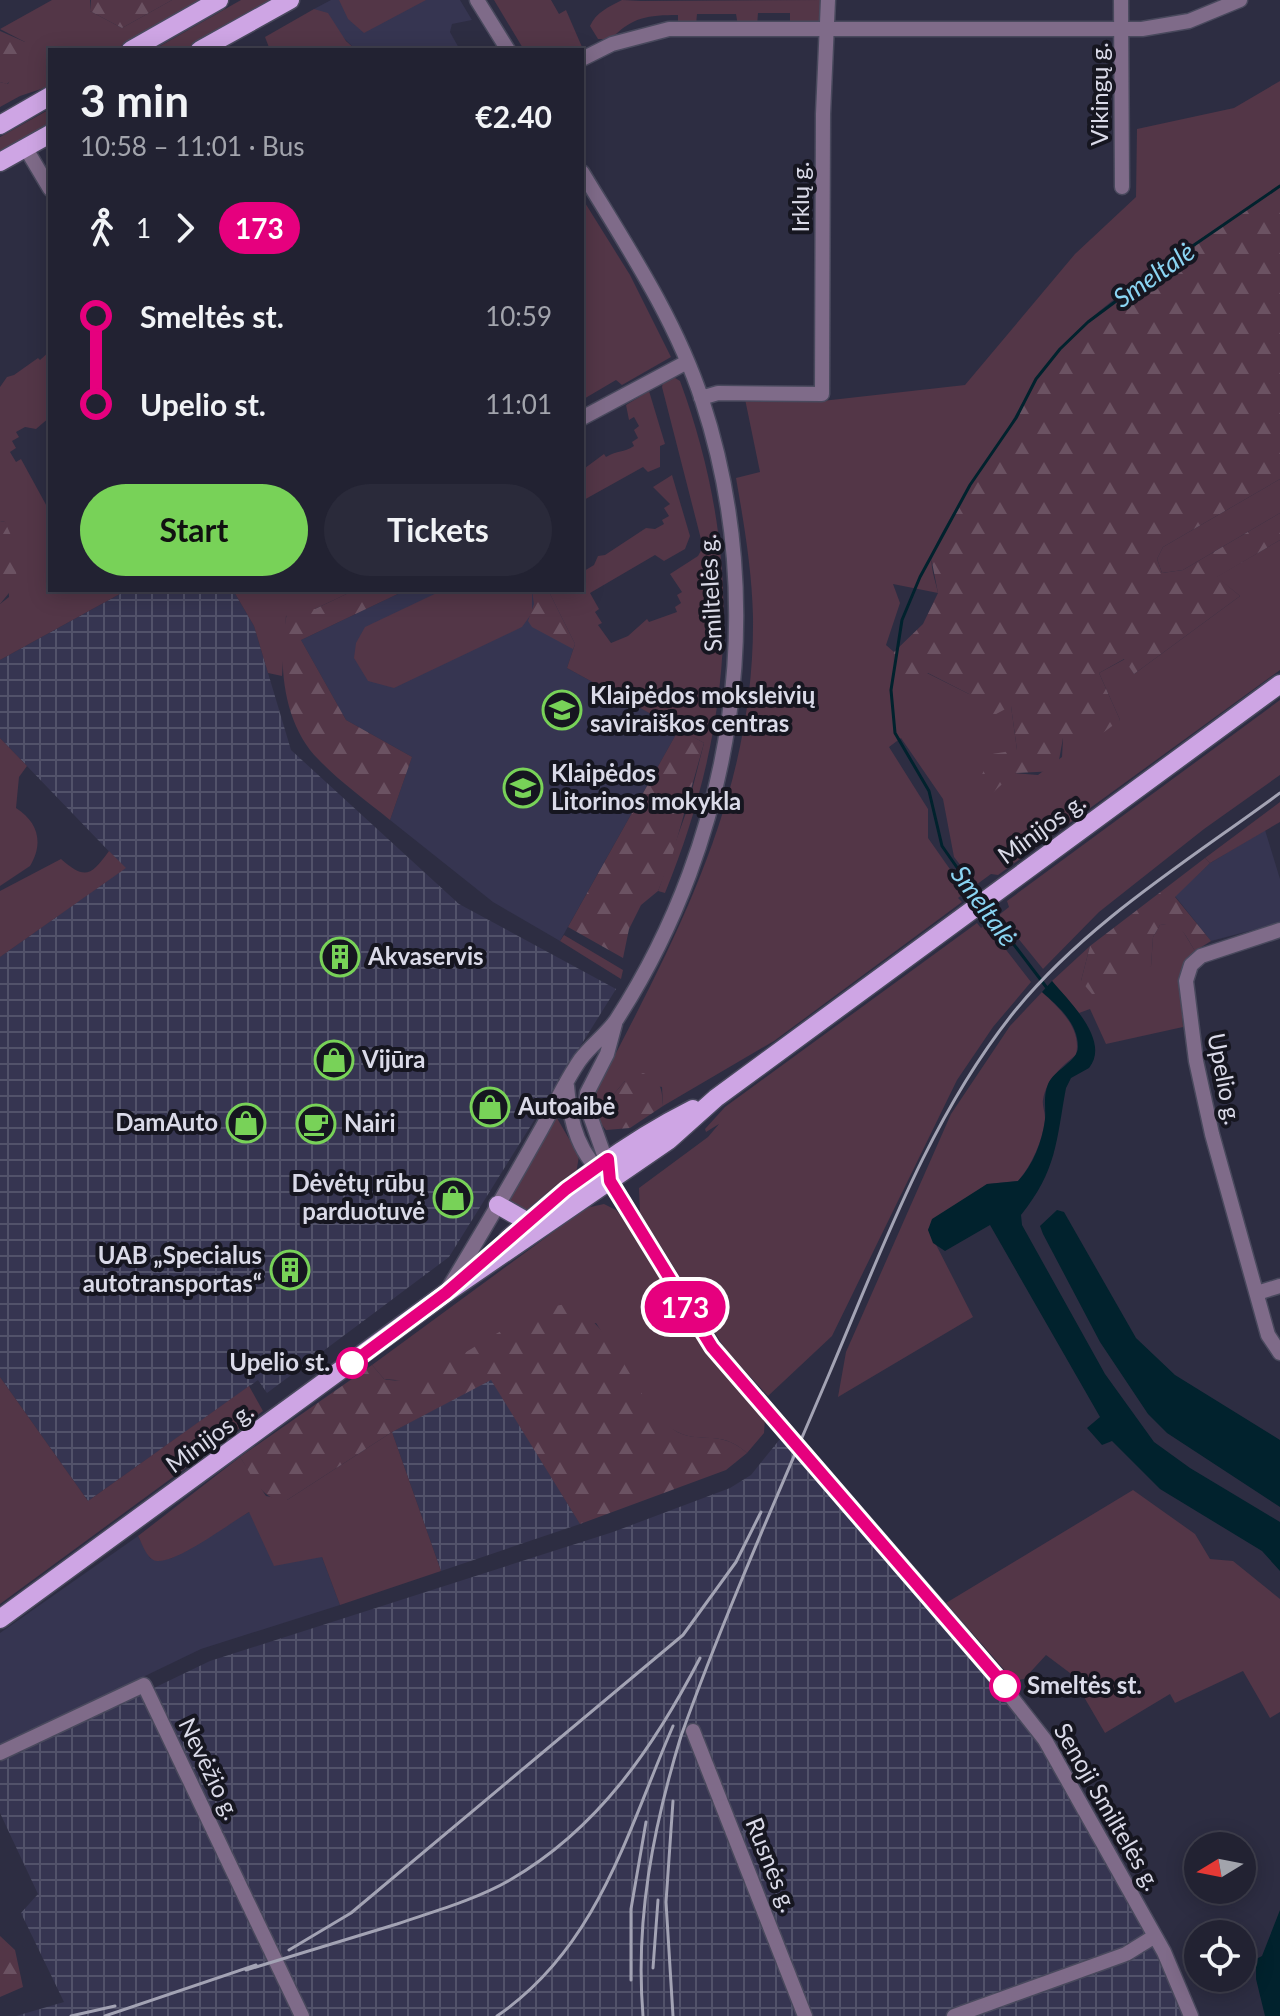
<!DOCTYPE html>
<html lang="en">
<head>
<meta charset="utf-8">
<style>
	body { margin:0; font-family:Lato,sans-serif; background:#2a2a3a; color:#f1f3f6; height:100vh; display:flex; flex-direction:column; font-size:30px; white-space:nowrap }
	* { box-sizing:border-box; margin:0 }
	p { font-size:26px; color:#a2a4ac }
	.icon { flex:none; width:44px; height:44px; fill:none; stroke:currentColor; stroke-width:2; stroke-linecap:round; stroke-linejoin:round }
	.map { position:relative; flex:1; overflow:hidden }
	.side { position:absolute; left:48px; top:48px; width:536px; height:544px; display:flex; flex-direction:column; background:#222232; border-radius:0px; box-shadow:0 4px 20px #0003,0 0 0 2px #3f3f4d }
	.side>* { flex:none }
	.badge { padding:0 16px; border-radius:26px; font-size:28px; line-height:52px }
	.needle { width:52px; rotate:260deg }
	.controls { position:absolute; left:1184px; top:1832px; display:grid; gap:16px }
	.controls a { display:grid; place-items:center; width:72px; height:72px; border-radius:50%; background:#222232; box-shadow:0 4px 20px #0003,0 0 0 2px #3f3f4d; font-size:40px }
	.map>.badge { position:absolute; translate:-50% -50%; box-shadow:0 0 0 4px #fff }
	.legs { display:flex; align-items:center; gap:12px; height:88px; padding:0 32px; font-size:26px }
	.legs p { margin-inline-start:auto }
	.summary { display:flex; align-items:center; justify-content:space-between; height:136px; padding:0 32px }
	h1 { font-size:44px; font-weight:700; line-height:60px }
	.primary-button { display:flex; gap:16px; margin-top:auto; padding:16px 32px }
	.primary-button a { flex:1; height:92px; border-radius:48px; background:#78d258; color:#111; font-size:32px; font-weight:700; line-height:92px; text-align:center }
	.primary-button a+a { background:#2a2a3a; color:#f1f3f6 }
	ul { padding:0 32px; list-style:none }
	li { display:flex; align-items:center; gap:28px; height:88px; font-size:30px }
	li i { display:grid; place-items:center; width:12px; height:100%; margin:0 10px; background:currentColor }
	li i::after { content:''; width:20px; height:20px; margin:-10px; border:6px solid; border-radius:50%; background:#222232 }
	li p { margin-inline-start:auto }
	li:first-child i { background:linear-gradient(#0000 50%,currentColor 0) }
	li:last-child i { background:linear-gradient(currentColor 50%,#0000 0) }
	.map>svg:first-child { display:block }
</style>
</head>
<body>
<div class="map">
<svg width="1280" height="2016" viewBox="0 0 1280 2016">
	<defs>
		<pattern id="industrial-grid" width="8" height="8" patternUnits="userSpaceOnUse" patternTransform="scale(2)"><rect width="8" height="8" fill="#363551"/><path d="M0 4h8M4 0v8" fill="none" stroke="#52526a"/></pattern>
		<pattern id="forest-firs" width="22" height="20" patternUnits="userSpaceOnUse" patternTransform="scale(2)"><rect width="22" height="20" fill="#533647"/><path d="M5 1l3.5 6h-7zM16 11l3.5 6h-7z" fill="#6b5262"/></pattern>
	</defs>
	<rect width="100%" height="100%" fill="#2d2d42"/>
	<path fill="#363551" d="M331,0h129l12,20 -20,4 -2,8 10,18h-104l-42,-41z
		M406,590h142l27,54 -8,24 112,61 -119,212 -67,-39 -103,-82 22,-63 -66,-37 -45,-80z
		M1265,830l15,49v44l-69,18 -36,-45 35,-33z
		M249,1512l73,45 18,48 -139,44 -201,97v-113l138,-97 12,22 7,3 15,-3z"/>
	<path fill="url(#industrial-grid)" d="M127,590h106l21,36 37,124 168,154 157,85 -167,268 -182,136 -9,-13 -170,121 -88,-124v-420l125,-89 -125,-130v-78z
		M491,1379l89,145 -139,47 -49,-139z
		M780,1439l243,276 140,243 22,58h-1169l48,-14 -43,-89 17,-19 -38,-81v-51l210,-101 403,-129 117,-44 21,-13z"/>
	<path fill="#533647" d="M52,0h38v11l32,17 50,-28h30l-88,50h-64v36l-30,10 -20,11v-25l8,2 17,-42 -25,-13z
		M241,0h30l-87,50h-31z
		M339,0h87l-62,33 -16,-14z
		M494,0h57l8,14 7,-4 16,37 -58,3z
		M622,0l19,1 185,-1 -3,26 -33,-3v-10h-32l-1,13h-19l-2,-12h-39l-1,11h-18v-10c-30,0 -46,2 -67,24h-13l-8,-13c6,-14 19,-19 32,-26z
		M314,9l14,4 18,28 10,9h-86l-5,-13z
		M1280,81v105c-71,52 -162,98 -221,164 -28,31 -45,72 -69,107 -12,16 -56,83 -58,100 -2,10 4,26 6,36l-45,-9 7,19 -14,42 8,7 -1,27 34,-6 42,21 42,12 6,44 -3,23 24,2 24,-18 1,-19 57,-18 -21,-47 26,-14 9,15 106,-78 -24,-19 64,-37v130l-282,205 -7,-1 -15,11 -22,-28 -11,-58 -42,-61 -12,9 39,62v29l38,54 -8,6 4,4 -188,139 -111,65 -1,-19 -37,-6 -30,35v-23c80,-153 160,-298 158,-476 -1,-47 -9,-93 -17,-139l24,-6 -15,-73 77,2 143,-16 110,-131 61,-57 1,-68 97,-21z
		M50,109v17l-50,28v-17z
		M582,198l48,77 41,82 -49,28 -6,-5 -34,20z
		M50,351v66l-14,12 -11,-2 -9,5 3,5 -7,4 4,7 -6,4 6,10 5,-3 29,53v78h77l-127,70v-56l9,-7 -4,-75 -5,-1v-134l7,-10 7,-2 24,-17 2,2z
		M672,376l8,5c65,176 55,341 -15,512l-7,-2 29,-81 17,-67 -137,-75 8,-24 -27,-54h34v-22l2,3 10,-6 4,-9 7,-1 41,-27 9,1 9,-5 -2,-4 7,-4 -5,-8 6,-4 -17,-17 19,-12 18,61 -5,13 -21,12 -9,-6 -65,38 9,16 -4,3 7,11 -4,2 13,18 17,-7 19,-17 2,3 28,-10 -2,-5 6,-4 -4,-8 5,-3 -12,-18 28,-18 5,-9 -41,-160 1,-5z
		M649,391l16,53 -5,2v21l-12,5 -5,-5 -61,34 3,-33 19,-14 2,3c12,-7 17,-4 28,-11l-2,-4 6,-4 -4,-8 5,-4 -5,-9 -5,3 -3,-15z
		M1280,479v34l-97,57 -21,3 -5,-14 6,-12z
		M233,590h122l-40,19 -29,7 -4,60 -14,-3 -14,-47z
		M443,590h89v23l-10,14 -128,61 -26,-7 -14,-23 2,-15 9,-16z
		M1280,700v75l-76,54 -105,83 -56,57 -44,-54 10,-8 -2,-6z
		M0,738l27,28 -8,11 -3,31c22,14 28,35 14,58l-30,20z
		M1280,802v20l-70,41 -5,-5z
		M109,851l17,17 -126,89v-66l61,-32c24,21 30,17 48,-8z
		M977,923l4,5 5,-4 45,58 -38,45 -36,53 -125,256 -64,60 -43,-47 -85,-136 -1,-25 69,-51 11,-13 -13,8 -1,-3 20,-22z
		M1172,923l9,5 14,23c-18,23 -14,48 -12,76l-77,17 -16,-35 -11,4 -27,-32 38,-35 -9,35 70,-15 2,-29 7,-12z
		M564,935l59,35 -2,9 -61,-38z
		M1042,992c18,17 40,36 34,63 -14,11 -30,25 -33,45 -1,5 2,12 2,18 -2,22 -13,47 -27,63l-31,3 -59,45 45,88 -135,80 8,-45 105,-238 59,-88z
		M554,1113l25,43 -3,18 -49,36 -8,2 -15,-7z
		M604,1204l12,6 9,10 81,131 59,68 -1,14 -17,20c-29,-26 -46,-6 -75,-24 -24,-15 -59,-80 -76,-106l-189,58 -23,-2 -12,-14 214,-157z
		M0,1377l88,124 161,-115 14,25 -263,193z
		M392,1432l49,139 -101,34 -18,-48 -48,9 -25,-54c-19,11 -72,51 -92,49 -10,-1 -15,-18 -19,-25l102,-79 26,39 21,4z
		M1133,1490l62,44 15,25 23,2 47,38v113l-10,6 -27,-47 -68,32 -5,-9 -65,39 -35,-60 -24,-18 -22,24 -10,2 -68,-78z"/>
	<path fill="url(#forest-firs)" d="M91,0h81l-50,28 -32,-17z
		M0,31l25,11 6,17 -24,25 -7,-2z
		M1280,186v293l-117,68 -6,12 5,14 21,-3 97,-57v27l-63,37 23,19 -106,78 -10,-15 -25,14 21,47 -29,22 -28,-4 -6,33 -43,2 -29,27 -13,-5 20,-41 25,-4 -6,-44 -26,14 -16,-26 -41,-21 -9,6h-27l2,-27 29,-28 15,-31 -7,-36 39,-72 46,-67 20,-39 24,-30 28,-27 74,-55z
		M0,521l5,1 9,20 3,41 -17,21z
		M355,590h51l-105,50 45,80 66,37 -22,63c-23,-19 -50,-38 -71,-60 -38,-38 -42,-103 -31,-152l27,1z
		M532,590h16l27,54 -2,5 -41,-22 -4,-6 6,-17z
		M679,729l25,14 -31,110 -15,38 -17,14 -12,24 -6,29 -55,-31z
		M1205,858l5,5 -35,34 36,44 -16,10c-10,-16 -14,-30 -35,-26l-7,12 -2,29 -54,34 -16,-19 9,-35z
		M643,1073c18,7 19,15 20,33l-33,22 -24,2 -11,-14 30,-35z
		M566,1304c50,19 63,87 102,121 25,24 48,0 79,28l-21,17 -146,54 -89,-144 -99,52 -105,68c-25,3 -35,-25 -47,-43l132,-92 12,14c46,13 124,-67 182,-75z
		M0,1936l15,14 8,37 -23,10z"/>
	<path fill="#01222d" d="M1052,981c17,20 59,60 37,87l-18,10 -5,10c-10,54 -9,82 -45,127l1,10 83,149 49,68 36,26 90,54v49l-18,-20 -102,-62 -48,-48 -10,4 -15,-17 13,-11 -110,-192 -45,26 -12,-8 -5,-13 4,-11 55,-35 31,-3c15,-16 24,-39 27,-61 1,-14 -2,-23 3,-36 6,-14 30,-23 30,-37 0,-24 -20,-41 -36,-55z
		M1057,1210l7,2 72,126 39,37 105,65v67l-113,-74 -19,-19 -48,-72 -57,-108 -3,-8z
		M1280,1910v106h-15l-9,-37v-20l6,-3z"/>
	<g fill="none" stroke-linecap="round" stroke-linejoin="round">
		<path stroke="#01222d" stroke-width="3" d="M979,899l-37,-53 -13,-55 -34,-58 -4,-43 11,-70 18,-43 50,-92 46,-67 20,-39 24,-30 28,-27 74,-55 118,-81
			M986,908l61,80"/>
		<defs>
			<path id="minor" d="M477,0l31,50
				M1121,0l1,187
				M582,59l30,-15 57,-15h473l47,-8 51,-21
				M25,147l25,42
				M701,398l17,-5 104,1 1,-280 5,-114
				M582,418l105,-56
				M1280,930l-79,26 -10,9 -5,16 10,80 16,73 56,201 12,18
				M567,1086c3,38 12,70 43,95l102,166 248,285 85,108 119,212 27,64
				M609,1169l-23,-65 1,-11 20,-39 8,-30
				M448,1289c31,-51 61,-102 90,-154 14,-24 26,-52 42,-75 11,-15 27,-26 37,-41 117,-182 153,-413 85,-619 -27,-82 -76,-155 -120,-228
				M1257,1293l23,-7
				M693,1731l112,285
				M0,1753l144,-68 158,331
				M954,2016l172,-62 29,-18"/>
			<path id="major" d="M131,50l88,-50
				M200,50l90,-50
				M0,125l50,-29
				M0,162l50,-28
				M498,1205l30,17
				M508,1239c58,-50 117,-96 185,-130
				M0,1619l446,-326 223,-153 47,-42 564,-414"/>
		</defs>
		<use href="#minor" stroke="#49495d" stroke-width="17"/>
		<use href="#major" stroke="#49495d" stroke-width="21"/>
		<use href="#minor" stroke="#7f6b89" stroke-width="14"/>
		<use href="#major" stroke="#cea5e4" stroke-width="18"/>
		<path stroke="#a3a3b4" stroke-width="3" d="M673,1801l-7,101 7,114
			M289,1950l62,-37 332,-278 53,-73 25,-50
			M653,1968l5,-68
			M246,1970c50,-15 100,-30 151,-46 38,-13 78,-24 113,-44 88,-51 144,-133 190,-222
			M631,1980v-71l15,-87
			M71,2016l44,-10
			M105,2016l151,-51
			M497,2016c101,-69 130,-184 176,-290
			M643,2016c-8,-96 10,-188 38,-280 44,-123 98,-244 149,-364 52,-123 100,-255 184,-360 72,-89 175,-152 266,-219"/>
	</g>
	<g fill="none" stroke-linecap="round" stroke-linejoin="round">
		<defs>
			<path id="line-1" d="M352,1363l94,-70 120,-104 42,-30 2,22 102,166 293,339"/>
		</defs>
		<use href="#line-1" stroke="#fff" stroke-width="18"/>
		<use href="#line-1" stroke="#e6007e" stroke-width="12"/>
	</g>
	<defs>
		<symbol id="school-ring" viewBox="-11 -11 22 22"><circle r="9.5" fill="#161620" stroke="#78d258" stroke-width="1.5"/><path d="M0-5L7-2L0 1L-7-2ZM-4 1L0 2.5L4 1V4Q0 6-4 4Z" fill="#78d258"/></symbol>
		<symbol id="building-ring" viewBox="-11 -11 22 22"><circle r="9.5" fill="#161620" stroke="#78d258" stroke-width="1.5"/><path d="M-4-6H4V6H1V3H-1V6H-4ZM-2.5-4.3h1.7v1.8h-1.7ZM.8-4.3h1.7v1.8H.8ZM-2.5-1h1.7V.8h-1.7ZM.8-1h1.7V.8H.8Z" fill="#78d258"/></symbol>
		<symbol id="shop-ring" viewBox="-11 -11 22 22"><circle r="9.5" fill="#161620" stroke="#78d258" stroke-width="1.5"/><path d="M-5-2.5h2.3a2.7 3.5 0 0 1 5.4 0H5L5.5 6h-11ZM-1.5-2.5h3a1.5 2.3 0 0 0-3 0Z" fill="#78d258"/></symbol>
		<symbol id="cafe-ring" viewBox="-11 -11 22 22"><circle r="9.5" fill="#161620" stroke="#78d258" stroke-width="1.5"/><path d="M-5.5-4.5H6V0H3Q3 3.5 0 3.5H-2.5Q-5.5 3.5-5.5 0ZM3-3.2v2h1.7v-2ZM-6 4.5H4V6H-6Z" fill="#78d258"/></symbol>
	</defs>
	<g fill-rule="evenodd">
		<use href="#school-ring" x="540" y="688" width="44" height="44"/>
		<use href="#school-ring" x="501" y="766" width="44" height="44"/>
		<use href="#building-ring" x="318" y="935" width="44" height="44"/>
		<use href="#shop-ring" x="312" y="1038" width="44" height="44"/>
		<use href="#shop-ring" x="468" y="1085" width="44" height="44"/>
		<use href="#shop-ring" x="224" y="1101" width="44" height="44"/>
		<use href="#cafe-ring" x="294" y="1102" width="44" height="44"/>
		<use href="#shop-ring" x="431" y="1176" width="44" height="44"/>
		<use href="#building-ring" x="268" y="1248" width="44" height="44"/>
	</g>
	<g fill="#fff" stroke="#e6007e" stroke-width="4">
		<circle cx="352" cy="1363" r="14"/>
		<circle cx="1005" cy="1686" r="14"/>
	</g>
	<g text-anchor="middle" stroke-width="8" stroke-linejoin="round" paint-order="stroke">
		<g font-size="24" fill="#dadae8" stroke="#161620">
			<text transform="translate(1100 94) rotate(-90)" y="8">Vikingų g.</text>
			<text transform="translate(801 197) rotate(-90)" y="8">Irklų g.</text>
			<text transform="translate(711 593) rotate(-93)" y="8">Smiltelės g.</text>
			<text transform="translate(1042 829) rotate(-36)" y="8">Minijos g.</text>
			<text transform="translate(1224 1079) rotate(79)" y="8">Upelio g.</text>
			<text transform="translate(210 1438) rotate(-36)" y="8">Minijos g.</text>
			<text transform="translate(209 1769) rotate(64)" y="8">Nevėžio g.</text>
			<text transform="translate(1107 1807) rotate(60)" y="8">Senoji Smiltelės g.</text>
			<text transform="translate(771 1865) rotate(68)" y="8">Rusnės g.</text>
		</g>
		<g font-size="24" font-weight="bold" fill="#dadae8" stroke="#161620" text-anchor="start">
			<text x="590" y="704">Klaipėdos moksleivių<tspan x="590" dy="28">saviraiškos centras</tspan></text>
			<text x="551" y="782">Klaipėdos<tspan x="551" dy="28">Litorinos mokykla</tspan></text>
			<text x="368" y="965">Akvaservis</text>
			<text x="362" y="1068">Vijūra</text>
			<text x="518" y="1115">Autoaibė</text>
			<text x="218" y="1131" text-anchor="end">DamAuto</text>
			<text x="344" y="1132">Nairi</text>
			<text x="425" y="1192" text-anchor="end">Dėvėtų rūbų<tspan x="425" dy="28">parduotuvė</tspan></text>
			<text x="262" y="1264" text-anchor="end">UAB „Specialus<tspan x="262" dy="28">autotransportas“</tspan></text>
		</g>
		<g font-size="24" font-weight="bold" fill="#dadae8" stroke="#161620" text-anchor="end">
			<text x="330" y="1371">Upelio st.</text>
			<text x="1027" y="1694" text-anchor="start">Smeltės st.</text>
		</g>
		<g font-size="26" font-style="italic" fill="#8ad4f2" stroke="#161620">
			<text transform="translate(1154 275) rotate(-35)" y="9">Smeltalė</text>
			<text transform="translate(984 906) rotate(54)" y="9">Smeltalė</text>
		</g>
	</g>
</svg>
<div class="controls">
<a><svg class="needle" viewBox="-14 -14 28 28"><path d="M0-13l5 13h-10z" fill="#e53935"/><path d="M0 13l5-13h-10z" fill="#a2a4ac"/></svg></a>
<a><svg class="icon" aria-label="locate" viewBox="0 0 24 24"><circle cx="12" cy="12" r="6"/><path d="M12 2v4M12 18v4M2 12h4M18 12h4"/></svg></a>
</div>
<b class="badge" style="left:685px;top:1307px;background:#e6007e;color:#fff">173</b>
<section class="side">
<div class="summary"><div><h1>3 min</h1><p>10:58 – 11:01 · Bus</p></div><b>€2.40</b></div>
<div class="legs"><svg class="icon" aria-label="walk" viewBox="0 0 24 24"><circle cx="13" cy="4" r="2"/><path d="M13 8l-2 6 4 7M11 14l-3 7M7 12l3-4h3l4 4"/></svg>1<svg class="icon" aria-label="forward" viewBox="0 0 24 24"><path d="M9 5l7 7-7 7"/></svg><b class="badge" style="background:#e6007e;color:#fff">173</b></div>
<ul>
<li><i style="color:#e6007e"></i><b>Smeltės st.</b><p>10:59</p></li>
<li><i style="color:#e6007e"></i><b>Upelio st.</b><p>11:01</p></li>
</ul>
<div class="primary-button"><a>Start</a><a>Tickets</a></div>
</section>
</div>
</body>
</html>
